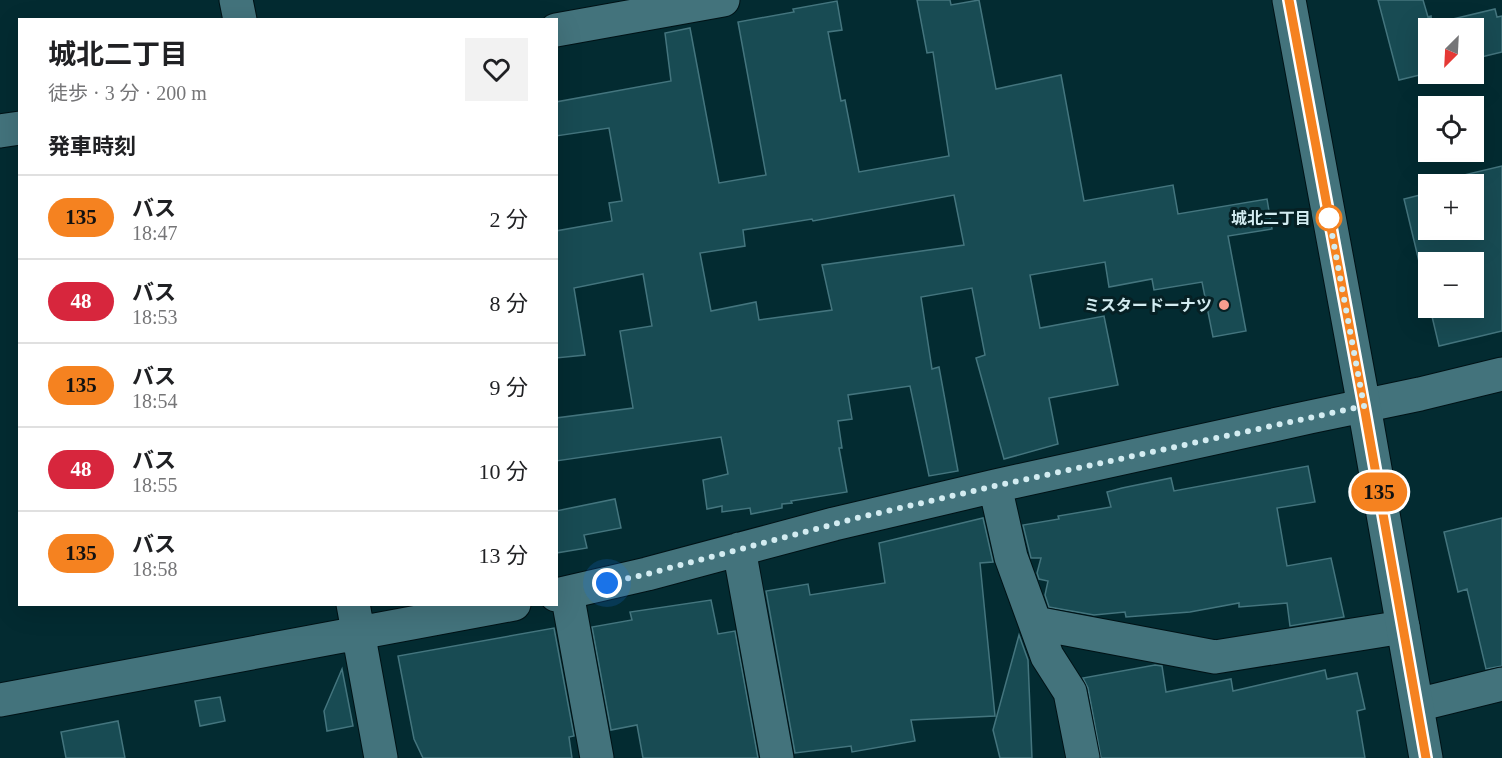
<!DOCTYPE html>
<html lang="ja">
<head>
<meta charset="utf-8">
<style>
	body { margin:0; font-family:"Times New Roman","Noto Sans JP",serif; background:#f2f2f2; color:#202124; height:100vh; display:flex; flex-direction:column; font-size:22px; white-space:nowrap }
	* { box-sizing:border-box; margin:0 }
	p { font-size:20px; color:#757577 }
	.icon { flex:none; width:33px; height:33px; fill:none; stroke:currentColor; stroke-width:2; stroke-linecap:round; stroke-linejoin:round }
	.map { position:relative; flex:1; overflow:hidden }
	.side { position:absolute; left:18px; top:18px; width:540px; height:588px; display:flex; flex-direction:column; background:#fff; border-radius:0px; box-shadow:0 6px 24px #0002 }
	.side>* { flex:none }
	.badge { padding:0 12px; border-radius:20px; font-size:21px; line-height:39px }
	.needle { width:39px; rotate:204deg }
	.fabs { position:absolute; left:1418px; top:18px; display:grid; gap:12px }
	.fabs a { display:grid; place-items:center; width:66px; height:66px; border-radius:0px; background:#fff; box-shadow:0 6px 24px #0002; font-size:30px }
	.you { position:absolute; width:30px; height:30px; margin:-15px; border:4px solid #fff; border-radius:50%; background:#1a73e8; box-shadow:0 0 0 9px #1a73e833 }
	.map>.badge { position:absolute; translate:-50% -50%; box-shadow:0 0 0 3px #fff }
	h2 { padding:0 30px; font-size:22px; line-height:54px }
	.round { display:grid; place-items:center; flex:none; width:63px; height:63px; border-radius:0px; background:#f2f2f2 }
	.head { display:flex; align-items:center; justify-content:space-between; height:102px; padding:0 30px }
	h1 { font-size:28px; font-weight:700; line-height:45px }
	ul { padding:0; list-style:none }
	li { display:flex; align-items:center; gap:18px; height:84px; padding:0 30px; border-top:2px solid #e0e0e0 }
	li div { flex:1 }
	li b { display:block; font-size:22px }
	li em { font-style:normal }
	li .badge { min-width:66px; font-weight:700; text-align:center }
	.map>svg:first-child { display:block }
</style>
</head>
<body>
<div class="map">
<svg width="1502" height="758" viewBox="0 0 1502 758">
	<rect width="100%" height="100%" fill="#032b31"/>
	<path fill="#184b53" stroke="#44757e" stroke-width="1.5" fill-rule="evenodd" d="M917,0h33l1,5 28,-5 17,89 65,-14 23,126 89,-16 5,29 89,-15 5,30 -44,7 18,95 -33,6 -11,-55 -48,8 -2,-11 -43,8 -4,-25 -75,13 10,53 64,-12 14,69 -69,13 9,46 -54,15 -28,-101 9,-3 -13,-67 -51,9 11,72 7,-2 19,104 -29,5 -19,-90 -62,9 4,24 -14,2 4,27h-3l8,44 -56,9 1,2 -10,1v4l-31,6 -1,-6 -28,4v-6l-15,3 -4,-29 25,-6 -7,-37 -165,24v-43l77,-10 -13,-77 32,-5 -9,-52 -69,14 11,67 -29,3v-127l56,-10 -3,-18 13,-2 -13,-73 -53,8v-34l115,-21 -6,-48 25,-5 29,155 47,-8 -28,-153 56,-10 -1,-3 44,-8 5,29 -14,2 13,69 4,-1 14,72 90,-16 -16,-104 -6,1zM954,195l10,50 -142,20 10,45 -73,10 -3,-18 -45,9 -11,-58 45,-7 -2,-16 69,-11 1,2z
		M1378,0h45l5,17 3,-1 1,8 63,-15 2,8 5,-1v36l-29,7v-31h-45v45l-29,7z
		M1502,166v165l-63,15 -9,-38h43v-46h-45v37l-24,-100 24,-6v37h45v-46h-25l-1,-5z
		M1308,466l7,36 -38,6 10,58 44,-8 13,59 -54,9 -3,-23 -48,4v-4l-49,9 -64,5 -1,-5 -31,3 -45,-8 -4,-12 3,-14 -9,-2 -2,-6 4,-15h-10l-8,-33 36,-6 -1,-3 53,-9 -4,-15 15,-4 49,-10 3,13z
		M615,499l6,29 -37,7 3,13 -31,5v-42z
		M983,518l10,44 -13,1 15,153 -84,4 4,21 -63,11 -1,-6 -56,7 -29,-162 42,-7 2,11 75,-12 -6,-40z
		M1502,518v148l-16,3 -19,-80 -9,3 -14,-60z
		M711,600l7,34 17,-3 23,127h-115l-6,-33 -26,5 -19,-103 40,-7 -2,-8z
		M554,628l20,108 -5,1 3,21h-149l-9,-19 -16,-83z
		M1019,635l9,25 4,98h-32l-7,-28z
		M1155,665l7,1 4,26 65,-13 2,12 92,-21 2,9 30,-6 8,36 -8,2 8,47h-264l-13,-70 -5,-10z
		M342,669l11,57 -26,5 -3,-20z
		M220,697l5,24 -25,5 -5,-25z
		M118,721l7,37h-59l-5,-26z"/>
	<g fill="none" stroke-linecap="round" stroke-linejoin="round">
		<defs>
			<path id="minor" d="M236,0l4,20
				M556,30l167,-30
				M0,131l20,-3
				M995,486l16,71 36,99 23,36 13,66
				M739,549l38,209
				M567,593l30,165
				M556,595l91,-21 187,-50 161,-38 315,-69 110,-23 82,-20
				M353,604l28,154
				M1035,623l180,34 188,-30
				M0,700l514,-96
				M1417,705l85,-21"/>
			<path id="tertiary" d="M1289,0l75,406 62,352"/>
		</defs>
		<use href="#minor" stroke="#001216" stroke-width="35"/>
		<use href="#tertiary" stroke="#001216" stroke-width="35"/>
		<use href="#minor" stroke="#43737c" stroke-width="33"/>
		<use href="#tertiary" stroke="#43737c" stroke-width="33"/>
	</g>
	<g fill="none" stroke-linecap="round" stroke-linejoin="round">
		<defs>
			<path id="line" d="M1289,0l75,406 62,352"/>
		</defs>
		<use href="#line" stroke="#fff" stroke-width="14"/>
		<use href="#line" stroke="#f58220" stroke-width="9"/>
		<path stroke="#d3ecf1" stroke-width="6" stroke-dasharray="0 10.8" d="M607,583l40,-9 210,-56 138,-32 369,-80 -35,-188"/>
	</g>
	<circle fill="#fff" stroke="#f58220" stroke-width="3" cx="1329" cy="218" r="12"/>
	<circle fill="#f59d8e" stroke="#062024" stroke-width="2" cx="1224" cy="305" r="6"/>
	<g text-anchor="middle" stroke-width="6" stroke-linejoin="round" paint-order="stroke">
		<g font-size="16" font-weight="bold" fill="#d3ecf1" stroke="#062024" text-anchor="end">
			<text x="1311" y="224">城北二丁目</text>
		</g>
		<g font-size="16" font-weight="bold" fill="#d3ecf1" stroke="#062024" text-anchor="end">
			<text x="1212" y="311">ミスタードーナツ</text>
		</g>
	</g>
</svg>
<div class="fabs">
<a><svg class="needle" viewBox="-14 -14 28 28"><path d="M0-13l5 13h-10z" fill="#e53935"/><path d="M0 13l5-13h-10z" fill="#757577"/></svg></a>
<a><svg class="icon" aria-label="locate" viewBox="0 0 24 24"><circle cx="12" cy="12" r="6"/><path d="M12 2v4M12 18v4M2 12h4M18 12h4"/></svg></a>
<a>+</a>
<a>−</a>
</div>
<div class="you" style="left:607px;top:583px"></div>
<b class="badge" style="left:1379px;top:492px;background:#f58220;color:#111">135</b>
<section class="side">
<div class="head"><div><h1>城北二丁目</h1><p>徒歩 · 3 分 · 200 m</p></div><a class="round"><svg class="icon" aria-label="heart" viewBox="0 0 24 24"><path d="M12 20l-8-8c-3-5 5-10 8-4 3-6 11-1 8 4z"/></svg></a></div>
<h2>発車時刻</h2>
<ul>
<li><span class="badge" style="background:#f58220;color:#111">135</span><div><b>バス</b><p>18:47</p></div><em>2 分</em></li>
<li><span class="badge" style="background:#d7263d;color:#fff">48</span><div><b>バス</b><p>18:53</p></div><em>8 分</em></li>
<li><span class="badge" style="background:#f58220;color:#111">135</span><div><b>バス</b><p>18:54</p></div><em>9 分</em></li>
<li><span class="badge" style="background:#d7263d;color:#fff">48</span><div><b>バス</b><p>18:55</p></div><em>10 分</em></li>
<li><span class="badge" style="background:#f58220;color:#111">135</span><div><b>バス</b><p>18:58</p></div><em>13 分</em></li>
</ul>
</section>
</div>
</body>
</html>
